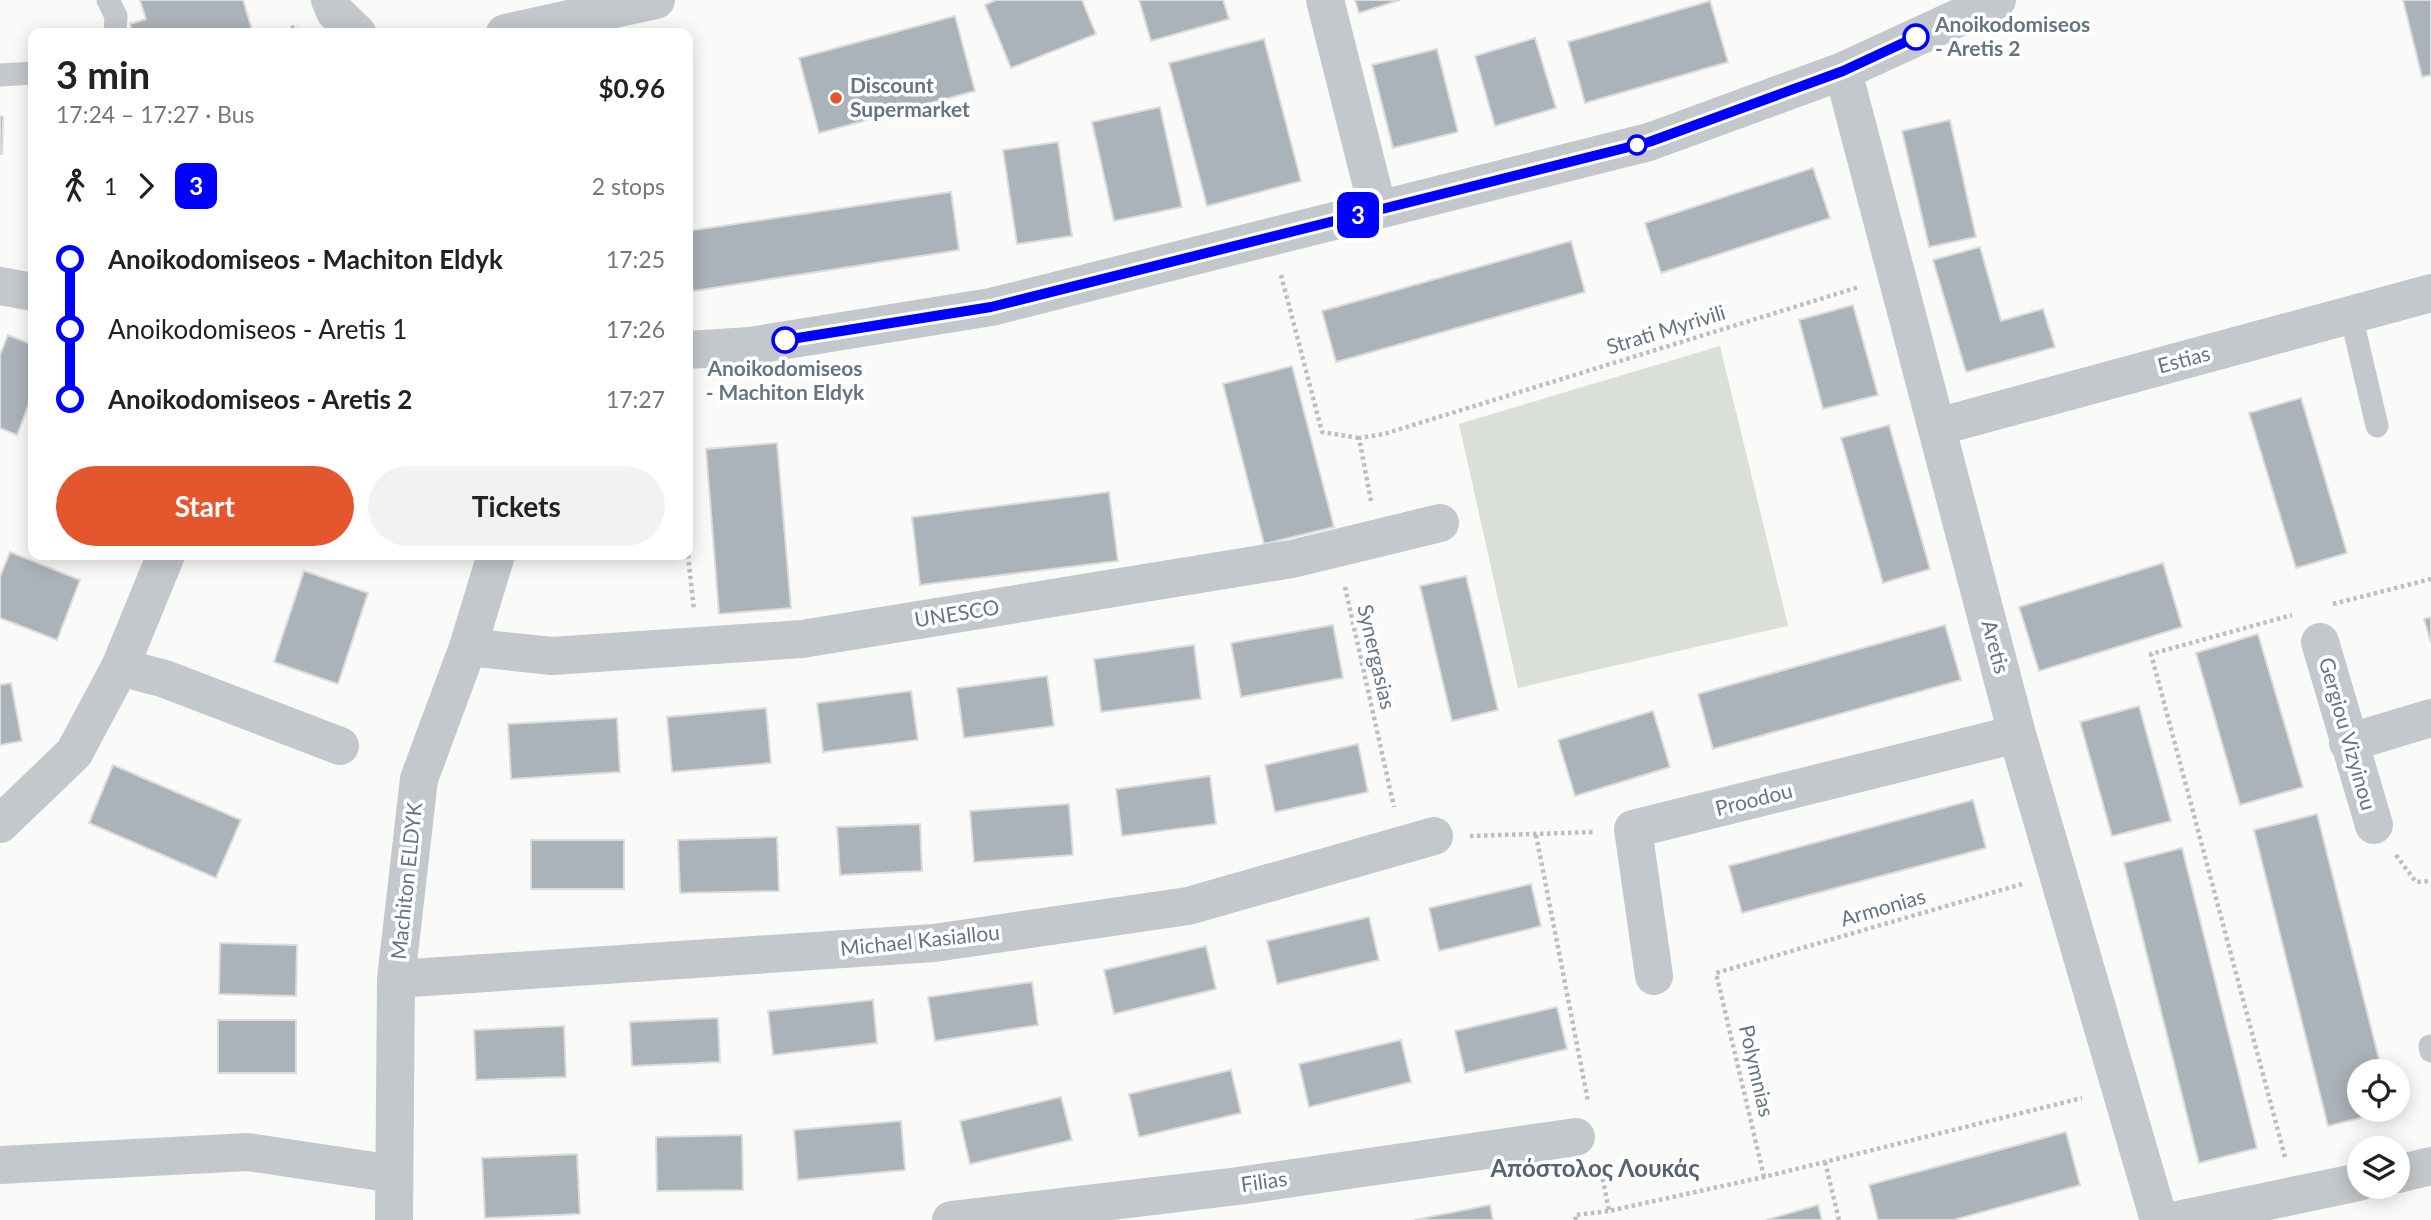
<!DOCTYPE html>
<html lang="en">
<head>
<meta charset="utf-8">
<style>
	body { margin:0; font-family:Lato,sans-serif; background:#f2f2f2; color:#222; height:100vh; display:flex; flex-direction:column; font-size:26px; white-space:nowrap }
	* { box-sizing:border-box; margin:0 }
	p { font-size:23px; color:#767676 }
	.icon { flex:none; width:38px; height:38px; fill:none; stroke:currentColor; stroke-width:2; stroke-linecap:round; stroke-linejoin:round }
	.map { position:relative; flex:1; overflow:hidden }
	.panel { position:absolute; left:28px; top:28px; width:665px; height:532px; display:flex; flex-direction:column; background:#fff; border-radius:14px; box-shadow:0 4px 18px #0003 }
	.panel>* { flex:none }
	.badge { padding:0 14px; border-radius:10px; font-size:24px; line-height:46px }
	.fabs { position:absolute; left:2347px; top:1059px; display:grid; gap:14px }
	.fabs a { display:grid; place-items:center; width:63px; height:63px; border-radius:50%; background:#fff; box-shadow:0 4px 18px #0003; font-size:35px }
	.map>.badge { position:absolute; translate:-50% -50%; box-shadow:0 0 0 4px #fff }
	.legs { display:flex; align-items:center; gap:10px; height:77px; padding:0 28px; font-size:23px }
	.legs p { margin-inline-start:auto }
	.summary { display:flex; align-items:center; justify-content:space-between; height:119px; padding:0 28px }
	h1 { font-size:38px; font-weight:700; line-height:52px }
	.primary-button { display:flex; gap:14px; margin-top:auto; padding:14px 28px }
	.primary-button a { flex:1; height:80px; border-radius:42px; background:#e4572e; color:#fff; font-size:28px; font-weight:700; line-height:80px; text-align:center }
	.primary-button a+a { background:#f2f2f2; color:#222 }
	ul { padding:0 28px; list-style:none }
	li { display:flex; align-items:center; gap:24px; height:70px; font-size:26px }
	li i { display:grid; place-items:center; width:10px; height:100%; margin:0 9px; background:currentColor }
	li i::after { content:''; width:18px; height:18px; margin:-9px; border:5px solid; border-radius:50%; background:#fff }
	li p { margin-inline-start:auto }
	li:first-child i { background:linear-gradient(#0000 50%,currentColor 0) }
	li:last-child i { background:linear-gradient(currentColor 50%,#0000 0) }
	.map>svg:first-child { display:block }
</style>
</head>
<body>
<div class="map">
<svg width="2431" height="1220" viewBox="0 0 2431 1220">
	<rect width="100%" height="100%" fill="#fafaf8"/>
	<path fill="#dadfd7" d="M1720,346l68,280 -270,62 -59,-264z"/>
	<path fill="#aab3b9" stroke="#dcdcda" stroke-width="2" d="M140,0h103l10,33h-121l-2,-9 16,-5z
		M996,0h86l14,34 -85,34 -26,-63z
		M1139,0h84l6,19 -78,22z
		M1355,0h45l-41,13z
		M2403,0h28v75l-9,2z
		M1710,1l18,61 -143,41 -17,-61z
		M955,16l20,75 -156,42 -20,-75z
		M1535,38l21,70 -61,18 -20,-70z
		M1264,39l37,142 -94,25 -38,-143z
		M1437,49l21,83 -65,16 -21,-83z
		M1160,107l22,100 -68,14 -22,-99z
		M0,116l3,1 -1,37h-2z
		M1950,120l26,117 -47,10 -27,-116z
		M1058,142l14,94 -55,8 -14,-94z
		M1813,168l17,50 -169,55 -16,-50z
		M951,192l8,58 -266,41 -5,-34v-26z
		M1571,241l14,51 -249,70 -14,-51z
		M1980,247l21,74 42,-12 12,38 -89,25 -33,-112z
		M1853,305l25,90 -55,14 -24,-89z
		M8,335l25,10v48l-16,42 -17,-7v-73z
		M1292,366l42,161 -70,17 -41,-160z
		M2301,398l46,155 -51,15 -47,-155z
		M1889,425l41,144 -47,14 -42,-145z
		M777,443l14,165 -72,6 -13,-165z
		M1109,492l9,69 -198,24 -8,-68z
		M10,552l70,28 -23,60 -57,-22v-41z
		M2163,563l19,64 -143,44 -20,-64z
		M304,571l64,22 -30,91 -64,-22z
		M1466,576l32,134 -46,11 -32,-135z
		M2431,617v26l-7,-24z
		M1333,625l10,53 -102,19 -10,-54z
		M1945,625l16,55 -248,69 -15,-55z
		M2258,634l45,153 -63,18 -44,-152z
		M1194,645l7,54 -100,13 -7,-53z
		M1047,676l7,50 -90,12 -7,-50z
		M11,683l11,58 -22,4v-60z
		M911,691l7,49 -95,12 -6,-49z
		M2139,706l32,115 -59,15 -32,-114z
		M766,708l5,55 -99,9 -5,-55z
		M1653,711l17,56 -95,29 -17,-56z
		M617,718l3,54 -109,7 -3,-55z
		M1358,744l10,48 -93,20 -10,-47z
		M113,765l128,55 -25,58 -127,-55z
		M1210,776l6,48 -94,12 -6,-47z
		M1973,800l13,48 -244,65 -13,-47z
		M1069,804l4,51 -99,7 -4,-51z
		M2317,814l65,257h-23v39h33l-64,16 -74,-296z
		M920,824l2,47 -82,4 -3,-48z
		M777,837l2,54 -99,2 -2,-53z
		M531,840h93v49h-93z
		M2182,848l75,300 -58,15 -75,-300z
		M1531,884l10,42 -102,25 -10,-43z
		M1369,917l10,43 -102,24 -10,-43z
		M220,943l77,2 -1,51 -77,-2z
		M1206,946l10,43 -102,25 -10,-44z
		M1032,982l6,43 -103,16 -7,-44z
		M873,1000l4,43 -104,12 -5,-44z
		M1557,1007l10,42 -102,24 -10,-42z
		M718,1018l2,44 -88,4 -2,-44z
		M218,1020h78v53h-78z
		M564,1026l2,51 -90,3 -2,-50z
		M1401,1040l10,42 -102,25 -10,-43z
		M1231,1070l10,43 -102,24 -10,-43z
		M1061,1097l11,43 -102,24 -10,-43z
		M901,1121l4,49 -107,10 -4,-50z
		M2066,1132l14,53 -127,35h-75l-9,-35z
		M742,1135l1,55 -86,1 -1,-54z
		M577,1154l3,60 -95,4 -3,-60z
		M1490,1205l3,15h-79z
		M1818,1205l4,15h-56z"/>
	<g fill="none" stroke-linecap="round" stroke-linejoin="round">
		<path stroke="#bbbfc2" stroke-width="4.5" stroke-dasharray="3.5 3.5" stroke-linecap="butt" d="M278,33l20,-7
			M1281,275l41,157 37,6
			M1371,501l-12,-63 25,-4 475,-147
			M688,555l6,55
			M1345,587l49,220
			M2333,604l98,-25
			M1536,835l52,266
			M1470,836l124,-4
			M2396,855l20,27 15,-1
			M2285,1157l-134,-503 141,-39
			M1825,1162l14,58
			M1600,1165l9,46 155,-34 318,-79
			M1764,1177l-48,-204 306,-89
			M1576,1220l-1,-5 34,-4"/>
		<path stroke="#c3c8cc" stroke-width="23" d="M108,0l8,16 -1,17
			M0,75l33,-2
			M2351,315l26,111
			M2430,1046l1,5"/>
		<path stroke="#c3c8cc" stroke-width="38" d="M330,0l5,12 22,21
			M1325,0l53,210
			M505,33l151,-33
			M1843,71l174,663 142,486
			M1937,427l494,-134
			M2320,642l54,183
			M468,647l84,9 250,-17 490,-80 148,-36
			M120,667l45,12 175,67
			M2348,743l83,-25
			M1654,976l-21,-147 384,-95
			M396,979l538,-36 254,-37 246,-70
			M0,1165l248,-13 146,22
			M2398,1174l33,-8
			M394,1220l2,-241 23,-200 49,-132 28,-92
			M951,1220l287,-34 338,-49
			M2177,1220l182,-38"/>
		<path stroke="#c3c8cc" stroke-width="38" d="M0,286l33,6
			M688,350l62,-4 241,-39 658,-165 194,-71 154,-71
			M0,824l74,-71 46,-86 46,-112"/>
	</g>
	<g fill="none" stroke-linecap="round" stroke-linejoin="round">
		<defs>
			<path id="line-1" d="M785,340l206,-33 658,-165 194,-71 73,-34"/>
		</defs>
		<use href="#line-1" stroke="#fff" stroke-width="16"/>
		<use href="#line-1" stroke="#00f" stroke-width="10"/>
	</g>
	<g fill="#fff" stroke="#00f" stroke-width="3.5">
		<circle cx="1916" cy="37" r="12"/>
		<circle cx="1637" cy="145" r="9"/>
		<circle cx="785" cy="340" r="12"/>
	</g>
	<circle fill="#e4572e" stroke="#fff" stroke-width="2.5" cx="836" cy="98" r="7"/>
	<g text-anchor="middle" stroke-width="7" stroke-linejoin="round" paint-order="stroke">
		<g font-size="21" font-weight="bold" fill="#657683" stroke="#fff" text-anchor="start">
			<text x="1935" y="32">Anoikodomiseos<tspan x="1935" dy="24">- Aretis 2</tspan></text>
			<text x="785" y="376" text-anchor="middle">Anoikodomiseos<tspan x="785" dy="24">- Machiton Eldyk</tspan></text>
		</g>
		<g font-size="21" font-weight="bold" fill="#657683" stroke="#fff" text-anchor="start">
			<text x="850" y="93">Discount<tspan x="850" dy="24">Supermarket</tspan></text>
		</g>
		<g font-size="21" fill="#657683" stroke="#fff">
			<text transform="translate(1666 330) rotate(-17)" y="7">Strati Myrivili</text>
			<text transform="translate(2184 360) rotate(-15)" y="7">Estias</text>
			<text transform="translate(957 614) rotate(-9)" y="7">UNESCO</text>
			<text transform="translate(1995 647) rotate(75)" y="7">Aretis</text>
			<text transform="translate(1376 657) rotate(77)" y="7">Synergasias</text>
			<text transform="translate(2347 734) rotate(74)" y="7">Gergiou Vizyinou</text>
			<text transform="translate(1754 800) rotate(-14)" y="7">Proodou</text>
			<text transform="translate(407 881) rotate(-84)" y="7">Machiton ELDYK</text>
			<text transform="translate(1883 908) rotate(-16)" y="7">Armonias</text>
			<text transform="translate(920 941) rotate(-6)" y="7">Michael Kasiallou</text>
			<text transform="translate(1756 1071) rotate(77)" y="7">Polymnias</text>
			<text transform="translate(1264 1182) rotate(-8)" y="7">Filias</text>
		</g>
		<g font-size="24" font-weight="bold" fill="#57646e" stroke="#fff">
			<text x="1595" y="1177">Απόστολος Λουκάς</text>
		</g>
	</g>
</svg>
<div class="fabs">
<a><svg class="icon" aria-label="locate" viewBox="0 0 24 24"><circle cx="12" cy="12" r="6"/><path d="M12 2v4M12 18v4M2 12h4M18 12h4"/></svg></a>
<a><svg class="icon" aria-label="layers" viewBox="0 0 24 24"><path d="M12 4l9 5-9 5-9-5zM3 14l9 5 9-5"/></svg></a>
</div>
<b class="badge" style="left:1358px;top:215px;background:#00f;color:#fff">3</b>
<section class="panel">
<div class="summary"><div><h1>3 min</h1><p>17:24 – 17:27 · Bus</p></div><b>$0.96</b></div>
<div class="legs"><svg class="icon" aria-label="walk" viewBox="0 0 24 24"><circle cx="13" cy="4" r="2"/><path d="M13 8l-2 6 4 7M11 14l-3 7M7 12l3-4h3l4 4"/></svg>1<svg class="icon" aria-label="forward" viewBox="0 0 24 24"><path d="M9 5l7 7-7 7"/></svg><b class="badge" style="background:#00f;color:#fff">3</b><p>2 stops</p></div>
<ul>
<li><i style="color:#00f"></i><b>Anoikodomiseos - Machiton Eldyk</b><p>17:25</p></li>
<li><i style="color:#00f"></i><span>Anoikodomiseos - Aretis 1</span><p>17:26</p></li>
<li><i style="color:#00f"></i><b>Anoikodomiseos - Aretis 2</b><p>17:27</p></li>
</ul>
<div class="primary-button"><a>Start</a><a>Tickets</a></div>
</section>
</div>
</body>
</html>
